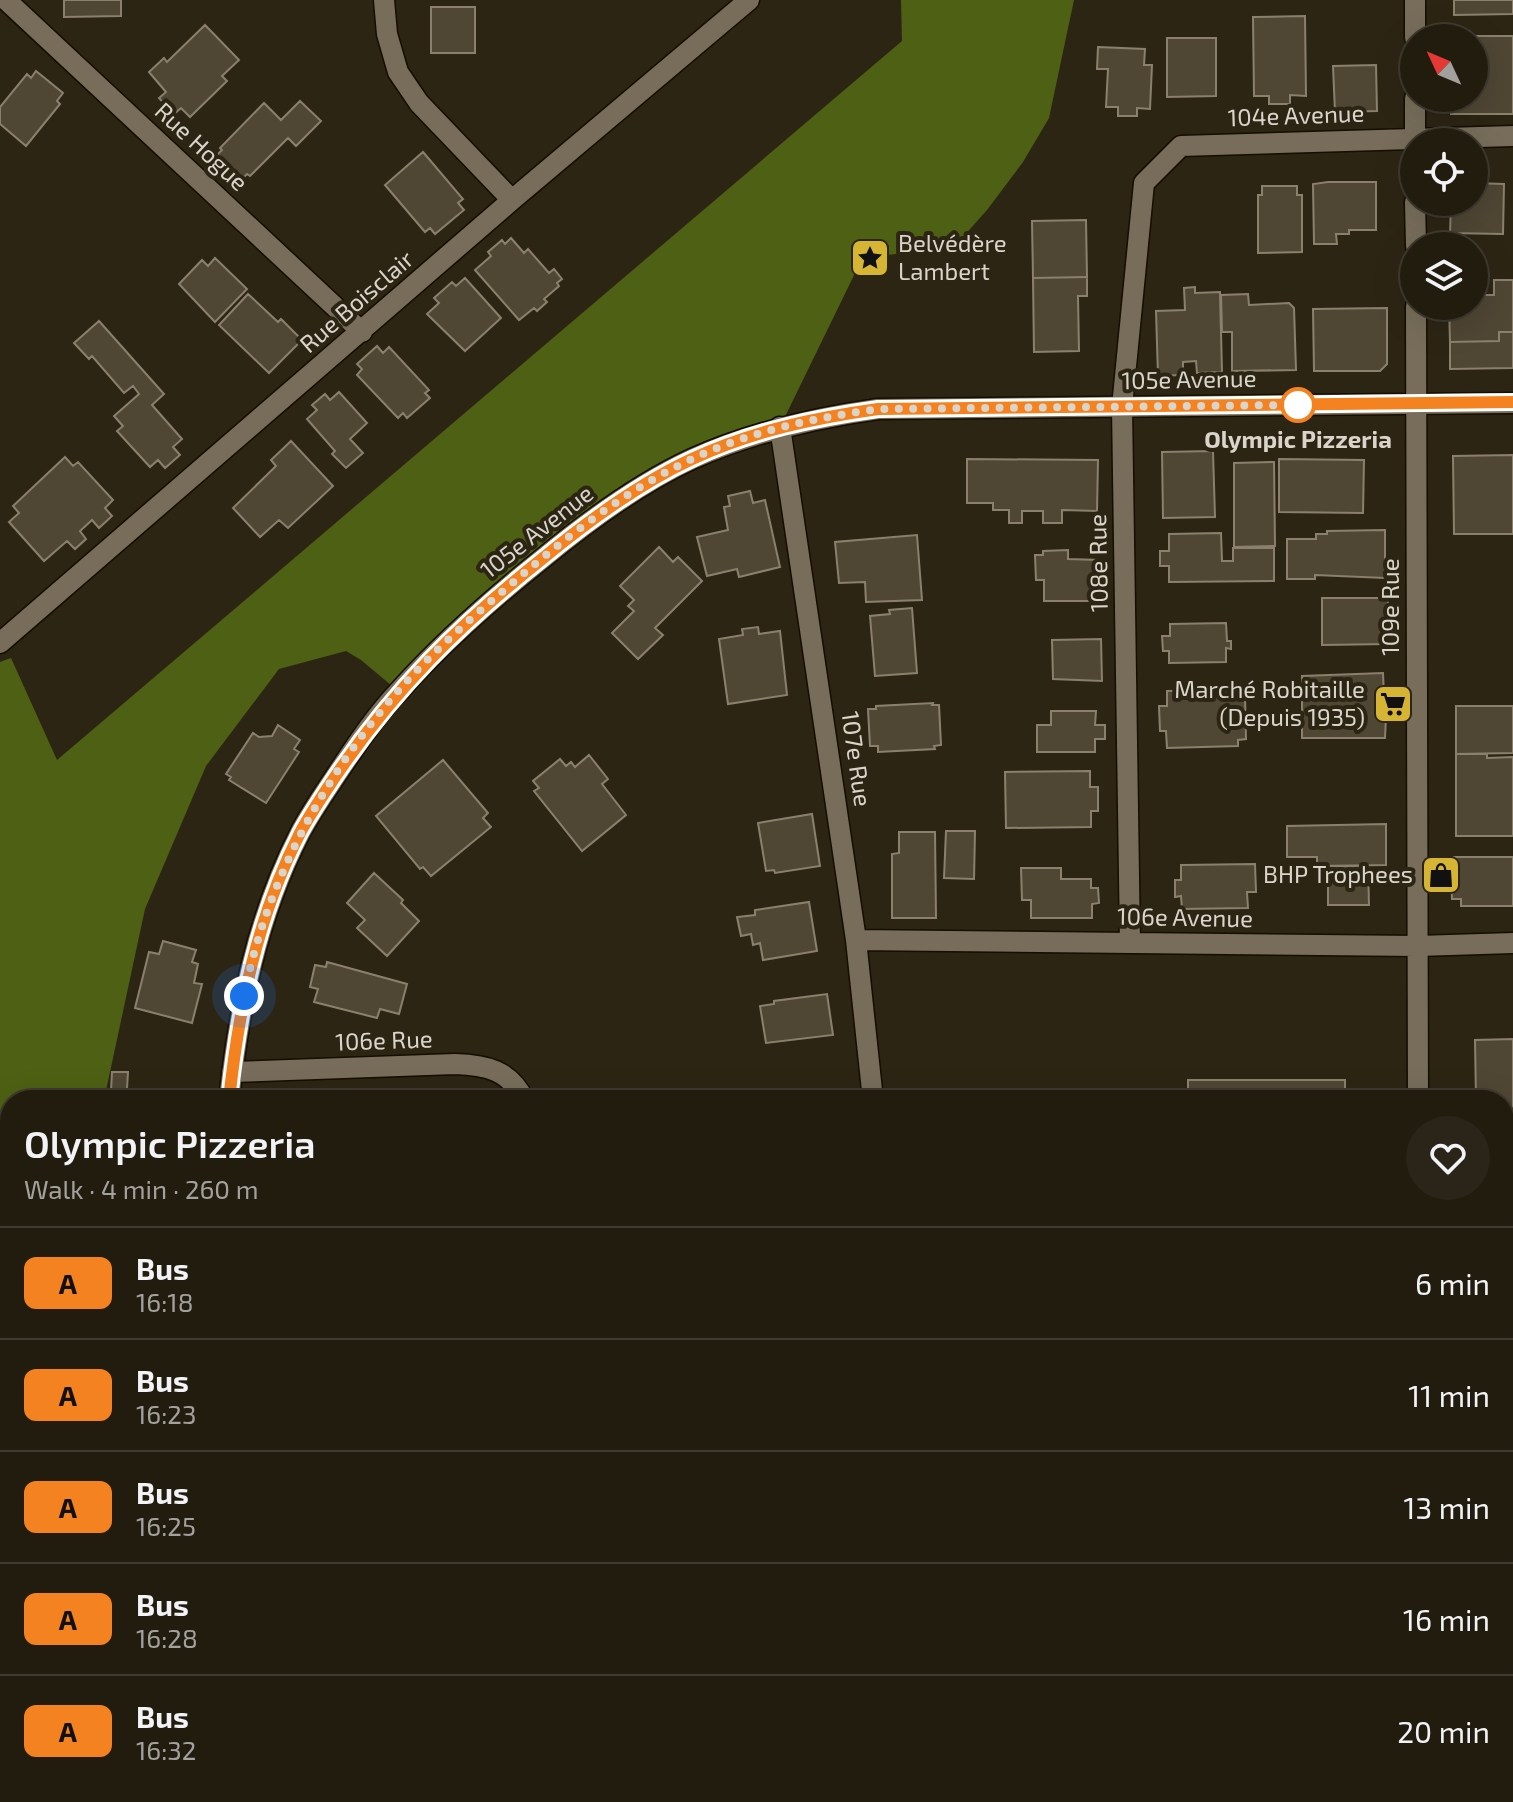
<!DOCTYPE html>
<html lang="en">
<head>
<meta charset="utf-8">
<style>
	body { margin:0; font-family:"Exo 2",sans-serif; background:#2a2518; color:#f1f3f6; height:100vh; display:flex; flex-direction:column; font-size:30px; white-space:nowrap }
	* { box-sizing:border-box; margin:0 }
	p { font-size:26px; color:#a2a19e }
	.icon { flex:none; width:44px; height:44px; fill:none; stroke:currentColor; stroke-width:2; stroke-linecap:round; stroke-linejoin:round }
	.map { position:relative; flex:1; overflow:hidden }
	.details { position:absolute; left:0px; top:1090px; width:1514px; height:712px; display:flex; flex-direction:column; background:#221c0f; border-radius:32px 32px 0 0; box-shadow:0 8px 32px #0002,0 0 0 2px #3f3a2f }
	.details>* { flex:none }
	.badge { padding:0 16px; border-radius:12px; font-size:28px; line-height:52px }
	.needle { width:52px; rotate:314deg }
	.tools { position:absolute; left:1400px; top:24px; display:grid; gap:16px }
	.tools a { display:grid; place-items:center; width:88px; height:88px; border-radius:50%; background:#221c0f; box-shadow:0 8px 32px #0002,0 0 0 2px #3f3a2f; font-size:40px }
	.you { position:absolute; width:40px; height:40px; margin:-20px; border:6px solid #fff; border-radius:50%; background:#1a73e8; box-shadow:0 0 0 12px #1a73e833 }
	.map>.badge { position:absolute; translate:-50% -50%; box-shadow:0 0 0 4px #fff }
	.round { display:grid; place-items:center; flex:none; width:84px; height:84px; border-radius:42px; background:#2a2518 }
	.summary { display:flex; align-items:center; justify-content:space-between; height:136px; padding:0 24px }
	h1 { font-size:38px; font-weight:600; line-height:60px }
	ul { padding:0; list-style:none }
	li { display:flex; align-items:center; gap:24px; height:112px; padding:0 24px; border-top:2px solid #3f3a2f }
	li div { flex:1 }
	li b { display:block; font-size:30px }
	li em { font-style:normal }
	li .badge { min-width:88px; font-weight:700; text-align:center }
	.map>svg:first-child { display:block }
</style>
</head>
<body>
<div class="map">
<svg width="1513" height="1802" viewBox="0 0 1513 1802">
	<rect width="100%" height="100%" fill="#2d2514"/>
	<path fill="#4d6013" d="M901,0h173l-25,118 -26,44 -36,48 -25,28 -43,13 -39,5 -21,9 -79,162 -171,80 -211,184 -37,-31 -15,-9 -67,18 -73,97 -61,143 -41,191h-94v400l-10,-4v-834l11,-4 46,102 845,-719z
		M310,1792h290l8,10h-295z"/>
	<path fill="#4f4634" stroke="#8a806d" stroke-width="2" d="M64,0h57v16l-57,1z
		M1454,0h59v14l-59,1z
		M431,7h44v46h-44z
		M1305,16l1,80 -16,-1v9h-21v-8h-15l-1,-79z
		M205,25l34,35 -17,16 5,5 -37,36 -9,-9 -7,6 -15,-16 7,-6 -17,-20 15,-14 3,4z
		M1451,36h62v78h-62v-7h-9v-9h32v-60z
		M1167,38h49v58l-49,1z
		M1098,47l47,2 -1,16h8l-2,44 -13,-1v8h-19v-9h-12l2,-38h-11z
		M1376,65l1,46 -42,1 -2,-46z
		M36,71l27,22 -6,8 3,3 -34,42 -26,-22v-17l27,-33 4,4z
		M300,101l21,20 -25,25 -8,-8 -38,38 -3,-2 -8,8 -25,-24 8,-8 -2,-2 44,-45 17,17z
		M423,152l40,47 -5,4 6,7 -29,24 -5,-6 -5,4 -40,-47z
		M1328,182h48v48h-27v4h-13l1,10h-23l-1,-60z
		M1474,183l30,1 -1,50 -53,-1 1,-29 -8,-2h31z
		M1262,186h35v9h5v57l-44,1v-58h4z
		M1086,220l1,57 -54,1 -1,-57z
		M511,238l13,15 4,-4 21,24 5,-4 8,10 -5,4 2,3 -15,13 3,3 -10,9 -3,-3 -15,12 -44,-50 16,-14 -3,-4 14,-12 3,4z
		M215,258l32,31 -32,33 -36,-38 23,-24 6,6z
		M1087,277v19h-9l1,55 -45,1 -1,-74z
		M465,278l36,40 -36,33 -38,-37 12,-11 -5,-5 18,-16 4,4z
		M1494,280h19v52h-14v9l-49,1 -1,-36h25v-11h20z
		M1195,287v6l25,-1 2,80 -25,1 -1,-12 -13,1v13l-25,1 -2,-65 29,-1 -1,-22z
		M248,294l30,28 3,-3 21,21 -33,33 -50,-48z
		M1248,294l1,11 40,-2 5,5 2,62 -64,1v-39h-10l-1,-37z
		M1387,308v56l-7,7h-66l-1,-62z
		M99,321l65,73 -12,11 30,34 -9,8 7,8 -15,13 -7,-8 -8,7 -33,-36 6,-5 -9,-10 25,-22 -6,-8 -9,7 -32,-37 -3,3 -15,-16z
		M1499,332h14v36l-63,1v-27l49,-1z
		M377,346l6,7 6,-6 40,43 -4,3 5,5 -23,20 -4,-5 -5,5 -41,-43 5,-6 -5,-5z
		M339,392l28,31 -17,16 13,14 -17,15 -14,-14 3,-3 -28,-32 10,-9 -5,-5 13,-11 5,6z
		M291,441l42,45 -45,42 -9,-8 -19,17 -27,-29 43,-42 -5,-6z
		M1213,451l2,66 -52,1 -1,-66z
		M1513,455v79h-59l-1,-78z
		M65,457l8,9 5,-4 35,38 -8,8 7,8 -13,12 -7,-8 -12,11 6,8 -11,10 -8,-8 -23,20 -35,-39 10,-9 -6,-7z
		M967,459l131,1 -1,51 -35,-1v13h-19v-12h-21v12h-13v-13h-16v-7h-26z
		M1279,459l85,1 -1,53 -84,-1z
		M1274,462l1,84 -41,1v-84z
		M750,491l3,12 12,-3 15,67 -41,10 -2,-8 -30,7 -10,-39 31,-7 -4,-23 6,-1 -2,-10z
		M1385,530v48l-70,-3v4h-28v-40h29v-5h11v-3z
		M1221,533l1,28h11v-13h41v33l-105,1v-16h-9v-15h9v-17z
		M917,535l5,65 -56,2 -1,-20 -26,1 -4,-41z
		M659,547l14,15 5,-5 24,24 -47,47 8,7 -25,24 -26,-26 22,-22 -6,-5 6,-6 -14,-14z
		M1068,550v9l32,1v10h6v13h-5l-1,18h-56v-21h-8l-1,-25h8v-4z
		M1322,598h66v46l-66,1z
		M912,608l5,65 -42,3 -5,-60 20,-2 -1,-4z
		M1226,623l1,18h4v8l-5,-1v14l-57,1v-12h-6l-1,-15h8v-12z
		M758,627l1,7 21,-3 7,64 -59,9 -9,-65 24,-4 -1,-6z
		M1101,639l1,42 -49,-2 -1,-39z
		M1383,673l1,23h3l-2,42h-83v-62z
		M1237,690l1,7h7l1,42 -8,1v6l-71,2 -1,-17h-6l-1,-25h8v-15z
		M933,703l-1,2h7l2,40 -7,1 1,3 -57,3v-6h-8l-2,-37h8v-3z
		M1456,706h57v47l-57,1z
		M1051,711h45l-1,14h10v14h-10v13h-58v-27h14z
		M278,725l22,15 -6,9 5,3 -33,51 -37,-23 2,-3 -5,-3 27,-41 6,4 13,-1z
		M1456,754h31v4l26,-1v79h-57z
		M589,755l19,24 -6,5 24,31 -44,36 -48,-60 5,-3 -6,-7 27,-22 6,7 5,-4 4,5z
		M443,760l45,53 -5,5 8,9 -60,49 -8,-9 -3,2 -44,-53z
		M1090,771v16h8v24h-7v16l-85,1 -1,-56z
		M812,814l8,52 -45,7 -1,-3 -8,1 -8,-48z
		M1386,824v41l-69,1v-9h-30v-31z
		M946,831h29l-1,48 -30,-1z
		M899,832h36l1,86h-44v-64l7,-1z
		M1454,857h59v49h-52v-7h-9l-1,-38h4z
		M1255,864l1,28h-9l1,16 -66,1 -1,-13 -6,1v-17h6v-15z
		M1328,866h40l1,39h-41z
		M1021,868h40v11h30v9h7l1,15 -7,1v14h-61v-18h-9z
		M374,873l29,27 -2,3 18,18 -32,35 -30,-28 8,-8 -18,-17z
		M809,902l8,49 -54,9 -3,-17 -7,2 -2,-11 -10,2 -4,-19 18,-2v-5z
		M163,941l33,9 -4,12 6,2 -4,19 8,1 -10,39 -57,-15 14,-56 10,2z
		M327,962l80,22 -8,30 -19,-5 -3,9 -63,-16 4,-13 -8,-2 5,-22 11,2z
		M827,994l6,41 -67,8 -6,-37 14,-2v-3z
		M1513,1039v87h-9v-26l-28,-1 -1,-59z
		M112,1072h16l-1,17 39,1v8l5,2h-54v-8l-6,-1z
		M1188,1080h157v20h-157z
		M1512,1165v43h-8v-42z
		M1504,1243h9v42l-9,1z
		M1504,1293h9v50h-9z
		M1505,1386h8v45l-9,1z
		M1511,1468v7h2v47h-8l-1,-53z
		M0,1529l10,4v49l-6,-3 -2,7z
		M1504,1647h9l-2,39h-7z
		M1513,1718v45h-9v-44z
		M10,1756v36h17v5l-27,5v-45z
		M1504,1784h9v18h-41v-10h32z
		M647,1792h106l2,10h-38v-3l-19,3h-49z"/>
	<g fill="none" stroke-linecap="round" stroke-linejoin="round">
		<defs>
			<path id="minor" d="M6,0l356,332
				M384,0l3,34 11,38 21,31 93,97
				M1415,0v38
				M1415,98v44
				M1415,202l1,44
				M1416,306l2,794
				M780,427l76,513 17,160
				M0,643l512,-443 237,-200
				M856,940l562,6 95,-3
				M1130,943l-8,-536 22,-224 37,-37 332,-10
				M232,1072l223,-8c31,1 55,6 69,36
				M1504,1614h9
				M0,1636l10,6
				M51,1792l1,10
				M941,1792l2,10
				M1421,1792v10"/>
			<path id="tertiary" d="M229,1100c10,-93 28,-183 71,-267 10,-19 23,-38 35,-56 20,-30 40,-61 65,-87 43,-48 92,-91 142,-131 46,-38 96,-75 150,-100 60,-27 122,-41 186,-50l635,-6
				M421,1792l5,10"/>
		</defs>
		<use href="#minor" stroke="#150e01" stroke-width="23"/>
		<use href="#tertiary" stroke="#150e01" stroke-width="23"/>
		<use href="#minor" stroke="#776d5a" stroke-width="20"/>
		<use href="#tertiary" stroke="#776d5a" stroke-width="20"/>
	</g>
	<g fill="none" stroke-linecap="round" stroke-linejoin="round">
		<defs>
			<path id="line" d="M229,1100c10,-93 28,-183 71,-267 10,-19 23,-38 35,-56 59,-88 124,-152 207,-218 46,-38 96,-75 150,-100 60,-28 122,-41 186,-50l635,-7"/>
		</defs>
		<use href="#line" stroke="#fff" stroke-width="18"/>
		<use href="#line" stroke="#f58220" stroke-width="12"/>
		<path stroke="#dad5ca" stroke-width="8" stroke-dasharray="0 14.4" d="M244,996c22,-113 79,-219 154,-305 37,-42 81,-80 124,-116 52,-44 108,-87 170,-116 59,-28 122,-41 186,-50l420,-4"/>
	</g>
	<defs>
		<symbol id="sight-square" viewBox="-11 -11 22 22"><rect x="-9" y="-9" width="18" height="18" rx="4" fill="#d6b534" stroke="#2d2514"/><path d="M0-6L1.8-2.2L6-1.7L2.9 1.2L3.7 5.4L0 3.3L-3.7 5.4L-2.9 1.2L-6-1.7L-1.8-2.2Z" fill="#111"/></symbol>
		<symbol id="supermarket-square" viewBox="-11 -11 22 22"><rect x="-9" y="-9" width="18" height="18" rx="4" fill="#d6b534" stroke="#2d2514"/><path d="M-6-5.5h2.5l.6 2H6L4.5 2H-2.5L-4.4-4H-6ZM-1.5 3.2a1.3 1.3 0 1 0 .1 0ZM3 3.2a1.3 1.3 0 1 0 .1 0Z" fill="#111"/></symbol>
		<symbol id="shop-square" viewBox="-11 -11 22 22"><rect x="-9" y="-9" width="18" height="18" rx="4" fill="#d6b534" stroke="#2d2514"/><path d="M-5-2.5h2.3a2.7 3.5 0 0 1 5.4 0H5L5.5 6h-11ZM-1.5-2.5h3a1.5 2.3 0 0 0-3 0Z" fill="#111"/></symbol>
	</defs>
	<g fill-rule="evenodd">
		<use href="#sight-square" x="848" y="236" width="44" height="44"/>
		<use href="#supermarket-square" x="1371" y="682" width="44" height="44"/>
		<use href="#shop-square" x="1419" y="853" width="44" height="44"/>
	</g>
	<circle fill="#fff" stroke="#f58220" stroke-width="4" cx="1298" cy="405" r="16"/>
	<g text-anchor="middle" stroke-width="8" stroke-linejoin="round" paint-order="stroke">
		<g font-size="24" fill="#dad5ca" stroke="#2d2514">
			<text transform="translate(1296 116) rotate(-2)" y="8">104e Avenue</text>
			<text transform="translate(201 147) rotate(43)" y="8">Rue Hogue</text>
			<text transform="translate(357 302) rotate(-41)" y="8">Rue Boisclair</text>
			<text transform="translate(1189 380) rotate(-1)" y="8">105e Avenue</text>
			<text transform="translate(537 532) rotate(-38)" y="8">105e Avenue</text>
			<text transform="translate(1099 563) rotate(-91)" y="8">108e Rue</text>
			<text transform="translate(1391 607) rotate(-90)" y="8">109e Rue</text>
			<text transform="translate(856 759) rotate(82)" y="8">107e Rue</text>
			<text transform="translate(1185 918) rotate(1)" y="8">106e Avenue</text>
			<text transform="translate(384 1041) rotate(-2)" y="8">106e Rue</text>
		</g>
		<g font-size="24" fill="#dad5ca" stroke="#2d2514" text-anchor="end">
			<text x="898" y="252" text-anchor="start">Belvédère<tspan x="898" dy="28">Lambert</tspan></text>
			<text x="1365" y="698">Marché Robitaille<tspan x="1365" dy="28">(Depuis 1935)</tspan></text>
			<text x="1413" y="883">BHP Trophees</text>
		</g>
		<g font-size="24" font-weight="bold" fill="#dad5ca" stroke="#2d2514">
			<text x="1298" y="448">Olympic Pizzeria</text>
		</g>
	</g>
</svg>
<div class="tools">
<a><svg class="needle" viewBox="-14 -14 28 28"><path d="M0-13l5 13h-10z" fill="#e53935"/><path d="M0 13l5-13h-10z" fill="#a2a19e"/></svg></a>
<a><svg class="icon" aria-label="locate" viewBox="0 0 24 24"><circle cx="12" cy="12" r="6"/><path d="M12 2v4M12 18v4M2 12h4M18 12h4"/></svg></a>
<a><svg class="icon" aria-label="layers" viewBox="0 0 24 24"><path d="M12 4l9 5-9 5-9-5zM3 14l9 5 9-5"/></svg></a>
</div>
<div class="you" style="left:244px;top:996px"></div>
<section class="details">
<div class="summary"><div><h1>Olympic Pizzeria</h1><p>Walk · 4 min · 260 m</p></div><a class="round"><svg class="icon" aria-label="heart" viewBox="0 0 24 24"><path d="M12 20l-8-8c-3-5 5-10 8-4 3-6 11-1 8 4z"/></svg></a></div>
<ul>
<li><span class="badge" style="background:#f58220;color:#111">A</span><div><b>Bus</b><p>16:18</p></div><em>6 min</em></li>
<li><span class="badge" style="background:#f58220;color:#111">A</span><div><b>Bus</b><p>16:23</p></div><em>11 min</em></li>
<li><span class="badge" style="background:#f58220;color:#111">A</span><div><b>Bus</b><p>16:25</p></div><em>13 min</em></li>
<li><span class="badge" style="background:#f58220;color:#111">A</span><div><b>Bus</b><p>16:28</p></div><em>16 min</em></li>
<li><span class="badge" style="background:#f58220;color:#111">A</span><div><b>Bus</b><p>16:32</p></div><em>20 min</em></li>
</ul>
</section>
</div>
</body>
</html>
